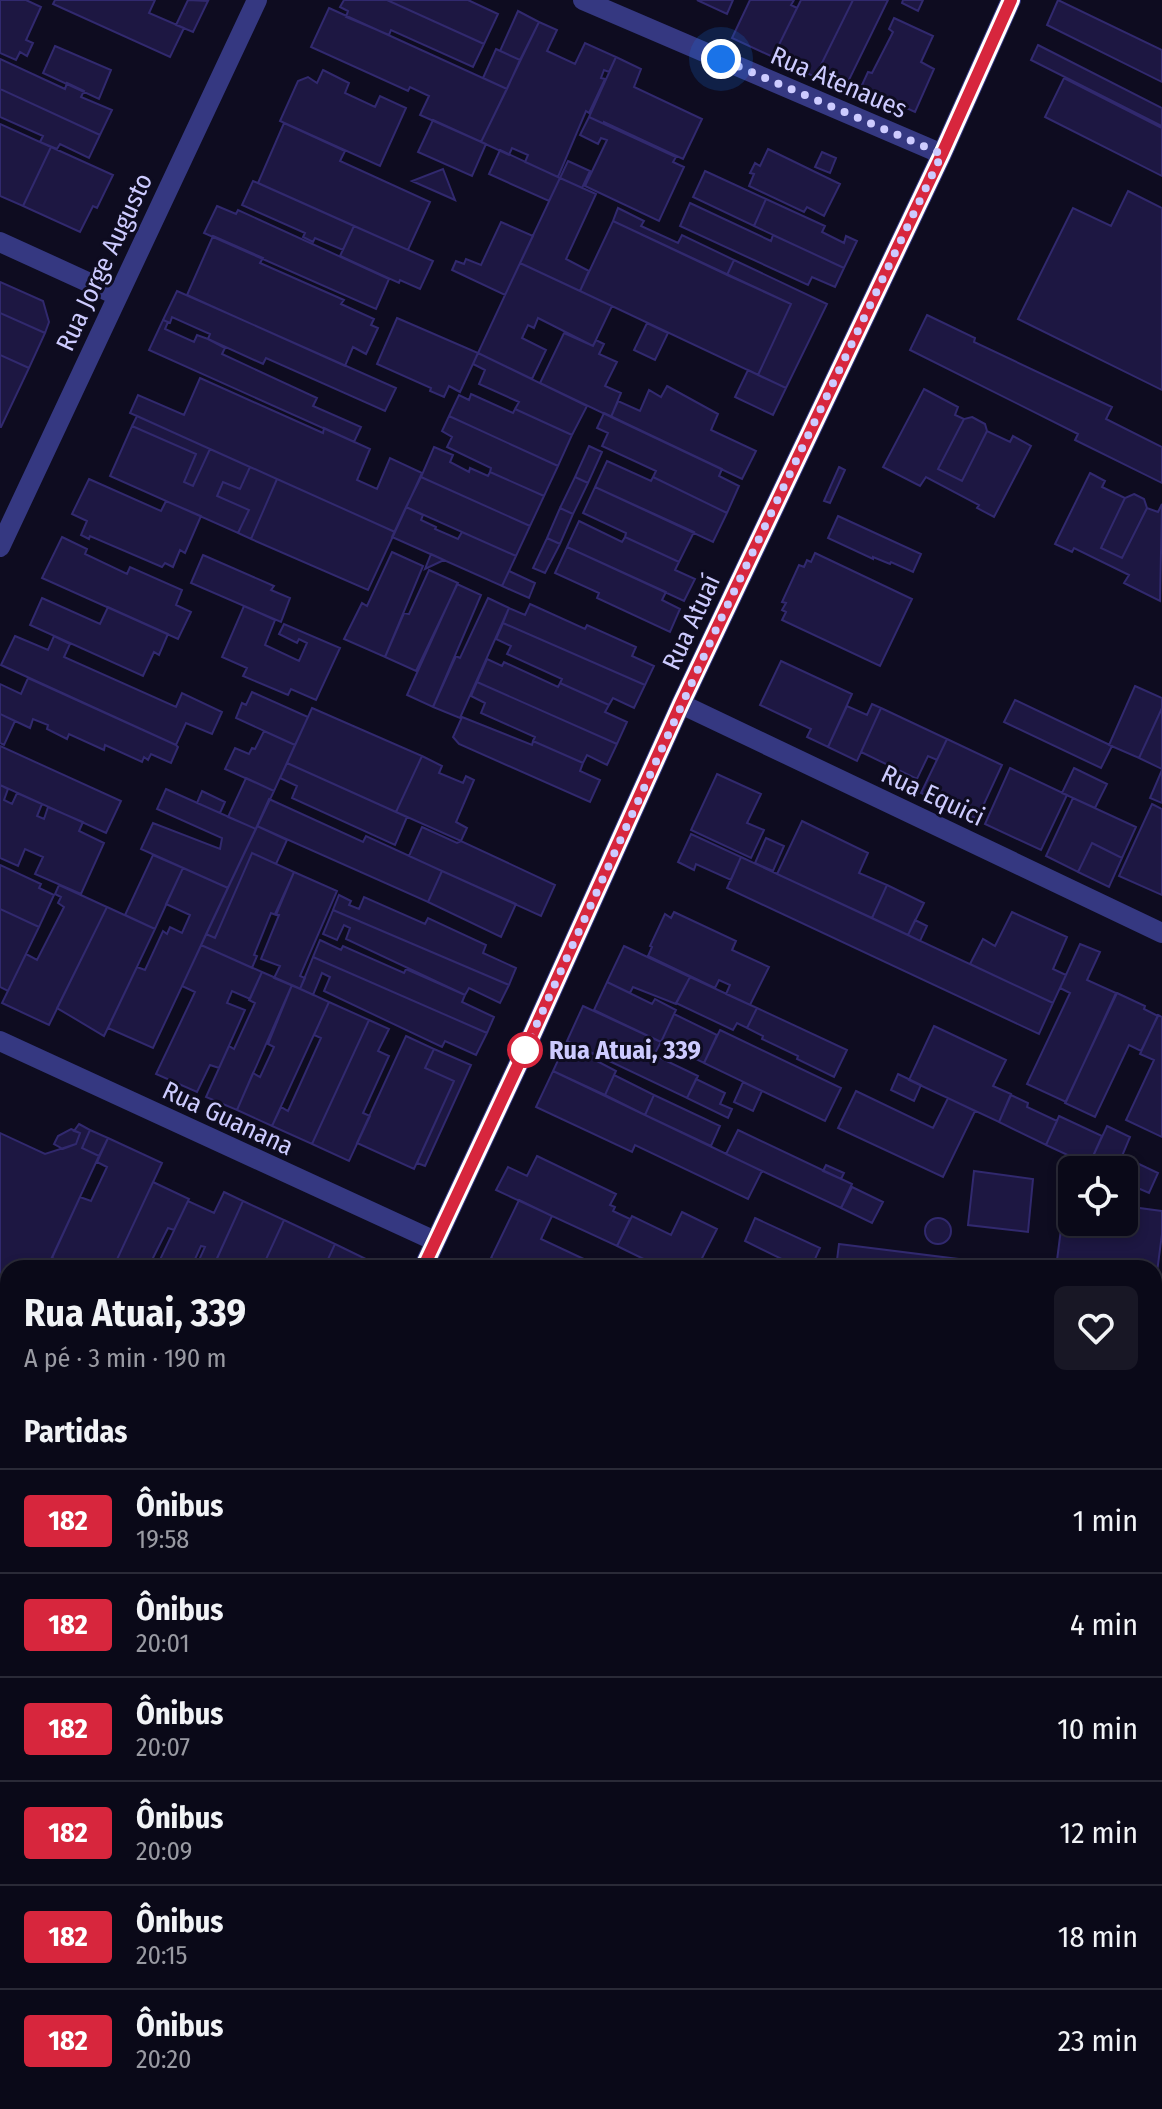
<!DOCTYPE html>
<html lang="pt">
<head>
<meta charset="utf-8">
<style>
	body { margin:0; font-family:"Fira Sans Condensed",sans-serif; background:#181725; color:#f1f3f6; height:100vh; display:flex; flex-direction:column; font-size:30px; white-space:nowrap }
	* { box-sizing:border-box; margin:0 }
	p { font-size:26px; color:#999aa2 }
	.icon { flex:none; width:44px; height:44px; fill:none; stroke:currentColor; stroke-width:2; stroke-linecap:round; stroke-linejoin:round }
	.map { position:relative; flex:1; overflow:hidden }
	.drawer { position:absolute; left:0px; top:1260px; width:1162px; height:850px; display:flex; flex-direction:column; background:#0a0918; border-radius:24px 24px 0 0; box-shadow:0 4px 12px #0003,0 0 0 2px #2a2a37 }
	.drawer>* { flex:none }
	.badge { padding:0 16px; border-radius:6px; font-size:28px; line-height:52px }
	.controls { position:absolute; left:1058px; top:1156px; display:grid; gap:16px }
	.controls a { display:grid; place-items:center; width:80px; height:80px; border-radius:12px; background:#0a0918; box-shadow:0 4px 12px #0003,0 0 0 2px #2a2a37; font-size:40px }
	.you { position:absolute; width:40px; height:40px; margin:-20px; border:6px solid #fff; border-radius:50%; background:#1a73e8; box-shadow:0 0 0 12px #1a73e833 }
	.map>.badge { position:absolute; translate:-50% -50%; box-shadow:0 0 0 4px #fff }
	h2 { padding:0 24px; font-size:30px; line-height:72px }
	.round { display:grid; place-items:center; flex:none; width:84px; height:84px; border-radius:12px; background:#181725 }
	.headline { display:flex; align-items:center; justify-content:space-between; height:136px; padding:0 24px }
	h1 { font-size:38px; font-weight:700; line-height:60px }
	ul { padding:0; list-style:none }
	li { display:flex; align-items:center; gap:24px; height:104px; padding:0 24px; border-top:2px solid #2a2a37 }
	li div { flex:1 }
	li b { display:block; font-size:30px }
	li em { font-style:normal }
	li .badge { min-width:88px; font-weight:700; text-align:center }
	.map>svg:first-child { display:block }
</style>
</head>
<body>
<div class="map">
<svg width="1162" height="2109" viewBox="0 0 1162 2109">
	<rect width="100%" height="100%" fill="#0e0c20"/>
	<path fill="#1d1742" stroke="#31296e" stroke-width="2" d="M0,0h26l15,7 -15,33 7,3 -6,13 -7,-4 -4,8 -16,-7z
		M55,0h100l-6,13 35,15 -14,29 -117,-53z
		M188,0l20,1 -15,31 -17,-7z
		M344,0h43l97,44 -11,23 -82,-37 -2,5 -43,-18 2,-6 -8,-4z
		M387,0h81l30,14 -14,30z
		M697,0h36l-6,14z
		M750,0h44l-3,5 6,3 -24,49 -41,-19z
		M801,0h52l-38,77 -42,-20z
		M853,0h35l-44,90 -29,-13z
		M903,0h20l-5,11 -16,-8z
		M1058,0l104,50v32l-115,-57z
		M329,8l178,81 -26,53 -61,-27 9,-19 -19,-9 -2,4 -97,-44z
		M518,11l21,11 -19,38 -20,-9z
		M894,18l39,18 -12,26 13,7 -19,43 -49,-22 1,-3 -5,-2 6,-13 4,1 21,-41 -4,-3z
		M539,22l18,8 -10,21 28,13 10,-21 31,14 -7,15 -5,-2 -3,8 4,1 -16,34 -3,-2 -28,66 -33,-15 3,-7 -16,-7 -3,7 -28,-13z
		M1038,45l124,63v18l-131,-66z
		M55,46l56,24 -12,29 -56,-26z
		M496,49l24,11 -13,29 -24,-11z
		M616,57l25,12 -7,18 68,32 -19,40 -79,-37v2l-15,-7z
		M0,59l65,30 2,-6 17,8 -3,6 31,13 -12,25 -100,-46z
		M323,70l26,13 -4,10 30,14 5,-11 26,12 -26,58 -100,-45 18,-40 10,-4 9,6z
		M1064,78l98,50v48l-117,-59z
		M0,89l100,46 -11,23 -29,-14 -3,5 -17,-7 3,-6 -43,-19z
		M589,117l87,40 -3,5 11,5 -25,54 -74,-35 22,-46 -6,-2 -3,6 -18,-9z
		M433,120l53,24 -14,32 -54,-24z
		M284,123l61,28 -5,10 90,41 -22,48 -150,-67z
		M0,124l51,23 -28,59 -23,-10z
		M51,147l62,28 -16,33 -4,-2 -13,26 -57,-26z
		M768,149l72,35 -16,32 -17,-9 -3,5 -55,-26 5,-12 -4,-1 5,-10 5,3z
		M500,150l60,28 -11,23 -60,-27z
		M822,152l14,6 -6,15 -15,-6z
		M568,161l22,10 -8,17 -22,-10z
		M443,169l12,31 -43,-19z
		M705,171l61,28 -12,27 -61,-29z
		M560,178l36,16 -30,65 23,12 -9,20 -60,-28z
		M253,181l101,45 -11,24 -28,-12 -2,4 -10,-5 2,-4 -63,-28z
		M1128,191l34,17v182l-144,-71 55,-111 38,18z
		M766,199l59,27 -3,6 22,11 2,-7 11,5 -13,27 -90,-42z
		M690,203l81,38 2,-6 71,33 -9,19 -23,-10 -4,8 -128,-59z
		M217,206l19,8 2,-4 151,69 -13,30 -172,-76z
		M618,208l26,13 -3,5 37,17 4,-8 52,25 -7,15 -114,-54z
		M613,221l178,83 -33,71 -178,-84z
		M501,222l32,14 -28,59 -53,-25 4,-9 8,3 2,-5 15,6z
		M354,226l79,35 -13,28 -20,-9 -1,3 -59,-27z
		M213,236l50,22 -3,5 84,37 -3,4 33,15 -3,6 7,3 -12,26 -13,-7 -8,19 -158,-71z
		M734,260l93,44 -41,84 -28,-13 33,-71 -64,-29z
		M520,263l92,43 -19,40 -55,-28 -4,10 -6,-3 -6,13 24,12 -14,29 -54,-26z
		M0,282l43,19 6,21 -4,11 -45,-20z
		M177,291l219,97 -11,23 -119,-53 -3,6 -55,-25 2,-5 -38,-17 -2,6 -7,-3z
		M0,313l45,20 -16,35 -29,-13z
		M927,315l48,23 -1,4 138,65 -6,12 56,28v36l-87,-43 3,-6 -168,-84z
		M397,318l81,35 -18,39 -11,-6 -5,11 -14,-6 1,-3 -54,-24z
		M163,320l5,2 -3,7 29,13 3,-7 11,4 17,9 -3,6 95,44 -4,8 48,21 -7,15 -205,-92z
		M647,323l21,10 -13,27 -21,-10z
		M564,333l29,13 3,-6 8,4 -5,10 18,8 -12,24 16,7 -10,24 -71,-34z
		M478,353l109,53 -15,29 -57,-26 4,-7 -40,-18 6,-14 -12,-6z
		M0,355l29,13 -28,59h-1z
		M748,370l38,18 -13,27 -38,-18z
		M200,378l123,55 1,-5 46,21 -13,31 20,9 13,-31 32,15 -27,59 -265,-119 8,-18 46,20z
		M667,386l51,28 -7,16 45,21 -14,28 -131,-62 7,-16 22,10 9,-21 12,7z
		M924,389l34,18 -3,8 9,4 -26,50 24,12 25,-50 23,11 3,-6 18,10 -37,71 -17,-9 2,-3 -53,-28 -6,9 -37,-19z
		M471,394l42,19 2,-4 57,26 -14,31 -109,-50 10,-21 10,5z
		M604,413l118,56 -3,7 20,10 -12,27 -74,-36 3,-6 -54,-25 6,-13 -11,-5z
		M137,416l73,33 -17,37 -9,-4 12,-28 -64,-28z
		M449,416l109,50 -14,30 -54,-24 1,-4 -44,-21 5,-10 -10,-6z
		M972,417l13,7 2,7 -25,50 -24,-12 26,-50z
		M132,426l64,28 -12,28 9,4 17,-37 40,18 -10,22 -17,-7 -6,14 32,14 -11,23 -128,-57z
		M589,446l13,6 -14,31 -13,-6z
		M434,447l19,8 -3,7 19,10 1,-4 18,8 2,-4 54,24 -14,30 -109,-49z
		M607,461l44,20 2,-4 74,36 -14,29 -118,-55z
		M250,467l27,12 -26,60 -13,-6 11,-23 -32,-14 6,-14 17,7z
		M839,467l6,3 -15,33 -6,-2z
		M1090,473l15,8 -3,6 23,11 -24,50 21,10 25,-50 11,4 4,-8 -2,97 -36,-18 5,-8 -55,-27 -2,4 -17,-8z
		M421,477l109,49 -14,30 -110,-49z
		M575,477l13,6 -15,31 -13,-6z
		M89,479l72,32 5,-10 35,15 -16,37 -5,-3 -7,17 -8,-4 -3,4 -72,-31 -1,3 -8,-4 6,-14 -15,-7z
		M277,479l118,53 -27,58 -117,-51z
		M595,487l99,45 -15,30 -54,-25 1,-4 -43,-20z
		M1134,494l10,5 3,9 -25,50 -21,-10 24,-50z
		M406,507l17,8 -2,5 15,7 -1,2 23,10 4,-7 54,24 -14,30 -110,-49z
		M560,508l13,6 -13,30 -13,-6z
		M838,516l83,38 -8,18 -22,-10 -1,2 -17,-7v2l-45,-21z
		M579,521l43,21 3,-5 54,25 -4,8 20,9 -11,22 -117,-54z
		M62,537l25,12 -2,5 42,20 3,-7 52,23 -6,15 15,7 -13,27 -136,-61z
		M547,538l13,6 -15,29 -12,-5z
		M567,547l99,45 -4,8 18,9 -10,23 -73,-34 2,-5 -44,-20z
		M392,552l31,14 -38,91 -41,-18 18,-36 5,3z
		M815,553l97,46 -32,67 -98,-46 4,-8 -4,-2 4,-7 -4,-1 17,-37 5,2 3,-7 4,2z
		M431,554l13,6 -19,9z
		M203,555l71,31 -3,4 19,8 -9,24 -90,-39z
		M429,570l29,13 -42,88 -31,-14 19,-44 5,1z
		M509,571l26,12 -6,15 -27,-12z
		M457,584l24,11 -48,112 -26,-12z
		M42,598l58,26 8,-17 60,27 -9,21 -5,-3 -11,24 -113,-51z
		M488,598l21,10 -49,110 -27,-11 23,-51 4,2z
		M530,604l55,25 2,-4 49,22 -4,9 22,10 -9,19 -142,-62 6,-15 16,7z
		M244,606l31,14 -10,25 34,16 8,-18 -8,-4 -2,4 -18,-9 5,-10 56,24 -24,52 -25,-11 -3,6 -45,-19 4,-8 -25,-11z
		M503,623l142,62 -11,23 -21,-10 -4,7 -49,-22 2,-4 -55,-25 4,-8 -15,-7z
		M15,636l33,14 6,-14 16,8 -6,13 112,50 6,-14 40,19 -10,22 -26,-11 -10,22 -175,-80z
		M487,659l15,7 2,-4 54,25 2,-4 49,22 -4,7 22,10 -10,22 -140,-62z
		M781,661l71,33 -24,53 -21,-10 4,-8 -51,-24z
		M28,678l148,67 2,2 -7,16 -20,-9 -3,6 -4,-3 -2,5 -37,-17 -1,5 -35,-16 -2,5 -20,-10 1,-4 -15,-6 -3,9 -30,-14v-30l21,10z
		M477,682l140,62 -10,21 -20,-10 -4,8 -50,-22 2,-4 -54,-24 4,-10 -14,-7z
		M1135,686l27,12v10l-23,50 -30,-13z
		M252,692l56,25 -13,28 -59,-27 6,-15 4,2z
		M1015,700l97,46 -11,22 -97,-46z
		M872,704l9,4 -24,53 -29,-14 19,-41 20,9z
		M312,708l110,48 -26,56 -109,-49z
		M881,708l66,31 -10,21 -9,-4 -11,23 -56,-27z
		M1162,708v61l-23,-11z
		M0,714l15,7 -11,24 -4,-2z
		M462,717l70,28 1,-4 50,22 -3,8 20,9 -10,22 -131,-58 -6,-7z
		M264,731l31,14 -21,46 -49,-22 10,-21 14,6 3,-6 3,1z
		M947,739l55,26 -25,54 -56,-26z
		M0,746l121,55 -15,32 -106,-48z
		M422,756l20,10 -3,7 24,10 3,-7 8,4 -18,42 11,6 -6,13 -65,-29z
		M287,763l120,54 -12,28 -103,-47 5,-12 -17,-8z
		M1010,768l57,27 -26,55 -56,-26z
		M1074,768l33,16 -12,24 -33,-15z
		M1162,770v33l-12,-5z
		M717,774l44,20 -14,29 17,7 -13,28 -60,-28z
		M246,778l28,13 -18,38 -28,-12z
		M0,785l8,4 -4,11 8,4 5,-11 25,11 -5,12 7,3 4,-12 35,15 -4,9 25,12 -23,51 -46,-20 8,-17 -18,-8 -7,17 -18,-8z
		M166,789l90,40 -28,59 -87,-39 12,-26 67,26 2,-11 -65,-29z
		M202,791l23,11 -5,11 -23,-10z
		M1073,798l63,29 -14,31 -30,-15 -14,29 -32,-16z
		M269,799l94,43 3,-6 76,35 -14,31 -171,-76z
		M1152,804l10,5v86l-43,-19z
		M802,821l66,32 -9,20 28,12 -15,33 -95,-44z
		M257,826l30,14 -11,24 -24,-11 -37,85 -9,-4z
		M422,827l35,16 4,-2 94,44 -14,31 -132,-60z
		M691,834l50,23 -10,23 -35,-16 -2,6 -16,-8z
		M766,838l18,8 -11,25 -18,-8z
		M1092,843l30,15 -13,29 -31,-15z
		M252,853l42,19 -18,43 -5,-2 -17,42 3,1 -5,12 -51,-23 5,-11 9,4z
		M153,855l30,13 -28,61 -30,-14z
		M741,857l312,146 -14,31 -312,-146z
		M0,865l41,19 -2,4 15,7 -15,32 -39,-18z
		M183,868l45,20 -75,160 -45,-20 29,-61 8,3 18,-39 4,3 3,-7 12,6 8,-18 -24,-11z
		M442,871l74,33 -15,33 -73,-35z
		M294,872l43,19 -37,85 5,2 -5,11 -26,-11 6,-12 -19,-7 18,-44 -4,-1z
		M59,885l48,22 -58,118 -47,-22 24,-49 11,6 27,-53 -6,-4 3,-6 -6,-3z
		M887,885l37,18 -16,32 -36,-17z
		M339,895l12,6 -2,4 10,4 5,-12 61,27 3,-6 58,27 -3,8 33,15 -7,17 -176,-75z
		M107,907l48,22 -51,107 -47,-28z
		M0,909l39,18 -31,64 -8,-4z
		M333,910l176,75 -9,18 -31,-15 -4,7 -119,-56 4,-11 -6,-3 -7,15 -14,-6z
		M674,912l62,29 -4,9 37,17 -19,38 -24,-11 4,-9 -11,-5 -4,8 -67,-32 4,-9 -2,-1 15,-32 6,4z
		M1012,912l55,25 -14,32 13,6 -13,28 -83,-39 13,-25 12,7z
		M915,920l12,6 -7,15 -12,-6z
		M320,940l21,10 2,-4 61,27 2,-4 59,26 -3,7 32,15 -7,16 -174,-76z
		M1080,944l20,8 -13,28 29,13 -50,109 -39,-18 43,-91 -10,-5z
		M201,945l61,27 -12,27 -18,-8 -5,12 18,7 -26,58 -9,-3 -13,27 -41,-18 39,-82 -13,-6z
		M624,946l66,31 -14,27 -43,-17 -3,6 -23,-11z
		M313,957l174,76 -11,22 -31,-14 -3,6 -118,-56 6,-14 -8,-4 -9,22 -13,-6z
		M262,972l30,13 -55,125 -31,-13 23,-51 5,3 21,-46 -6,-3z
		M690,977l67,31 -10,20 -10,-5 -4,7 -57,-27z
		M607,982l45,22 3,-5 21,11 -15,32 -67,-32z
		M292,985l37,17 -57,124 -35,-16 16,-37 7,4 14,-30 -6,-3z
		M1117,993l28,13 -1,3 14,7 -17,35 -12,-6 -34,72 -30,-14z
		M329,1002l40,18 -57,124 -40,-18 9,-19 7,4 33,-73 -7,-3z
		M583,1006l78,36 -7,13 44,21 -11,22 -120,-57z
		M757,1008l90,42 -13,27 -37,-18 1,-3 -36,-17 1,-3 -16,-8z
		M674,1014l43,21 -13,28 -43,-21z
		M1158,1015l4,2v120l-36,-17 28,-60 -14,-6z
		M369,1020l20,9 -11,22 11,5 -26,57 7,3 -21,45 -37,-17z
		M934,1026l72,34 -13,26 18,8 -12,28 -90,-42z
		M720,1030l121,58 -16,33 -121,-58z
		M406,1036l28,13 -9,19 29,13 -40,88 -57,-26z
		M567,1041l28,14 -2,4 23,12 -11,24 -52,-24z
		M434,1049l37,16 -46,101 -8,-3 37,-82 -29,-13z
		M553,1071l209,100 -14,28 -113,-54 -3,7 -96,-45z
		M898,1074l23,11 -7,16 -23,-11z
		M614,1075l40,20 -9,20 -40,-20z
		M696,1079l29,14 -5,11 12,5 -4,9 -41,-20z
		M743,1082l19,9 -9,20 -19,-9z
		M856,1091l77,37 15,-30 27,13 -32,66 -105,-49z
		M654,1095l66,31 -9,20 -66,-31z
		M1011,1095l17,8 -1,4 30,14 -11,24 -47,-23z
		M1059,1116l43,20 -13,29 -43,-20z
		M79,1124l11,6 -8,18 17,8 -52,112h-39v41l-8,-3v-173l45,21 31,-10 4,-11 -6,-2z
		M1107,1126l23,11 -8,19 36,17 -9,20 -25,-11v-12h-25l-10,-5z
		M71,1129l9,4 -4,11 -13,5 -9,-5 4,-8z
		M90,1130l18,8 -9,18 -17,-8z
		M738,1130l114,54 -11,24 -115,-54z
		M108,1138l54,25 -49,105h-38l-23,-10 28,-61 11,4 16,-34 -10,-5z
		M537,1156l79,38 -6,11 5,2 -2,4 17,8 -13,27 -121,-56 12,-23 19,9z
		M826,1165l18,8 -3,6 -18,-8z
		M974,1171l59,8 -5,53 -60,-7z
		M153,1182l36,17 -1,2 -14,29 -6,-2 -20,40h-35z
		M852,1187l31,15 -11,21 -31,-15z
		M224,1192l19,9 -30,66 -14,-7 6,-13 -4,-1 -10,22h-35l32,-67 26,12z
		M1065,1198l7,1v23h52v-16l38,5v23l-8,61v-27h-98z
		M519,1200l33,16 -11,23 62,29h-91l-21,-10z
		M243,1201l41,19 -22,48h-36l-11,-5z
		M682,1212l35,17 -20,39h-35l-45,-22 15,-30 39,19z
		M755,1218l65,30 -9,20h-11l-55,-27z
		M925 1231a13 13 0 1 1 26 0a13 13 0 1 1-26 0Z
		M284,1220l51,24 -11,24h-62z
		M335,1244l35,17 3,7h-49z
		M839,1244l135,17v7h-138z
		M52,1258l23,10h-28z
		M0,1306l8,3 -2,45 -6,-2z
		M0,1442l8,3v15l-8,-4z
		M0,1478l8,3v37l-8,-4z
		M8,1548v40l-8,-4v-18z
		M0,1655l8,4v70l-8,-4z
		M0,1742l8,4v57l-8,-3z
		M1158,1783l4,2v64l-8,-4v-53z
		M4,1802l4,1v71l-8,-4v-59z
		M1154,1845l8,4v33l-8,-4z
		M1154,1883l8,4v33l-8,-4z
		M0,1890l8,3v52l-8,-3z
		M1154,1932l8,4v29l-8,-4z
		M0,1948l8,4v31l-8,-3z
		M1154,1961l8,4v36l-8,-3z
		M0,1980l8,3v45l-8,17z
		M1154,2014l8,3v77l-8,-4z
		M1154,2095l8,4v10l-128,-1 2,-6h118z
		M236,2102h30l-3,7h-13z
		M277,2102h51l-3,7h-51z
		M338,2102h22l-3,7h-22z
		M360,2102h22l8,3 -2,4h-31z
		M390,2102h70l15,7h-76l-10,-4z
		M471,2102h34l-4,7h-15z
		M525,2102h37l12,5 -34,2z
		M562,2102h39l-3,7h-20z
		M621,2102h62l5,2 -2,5h-68z
		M725,2102h22l-3,7h-8z
		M755,2102h95l11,5 -109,2z
		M864,2102h18l8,3 -2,4h-28z"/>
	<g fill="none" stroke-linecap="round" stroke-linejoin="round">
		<path stroke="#353881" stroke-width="20" d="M583,0l359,154
			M0,242l116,53
			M0,547l257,-547
			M681,704l481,229
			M0,1041l435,200
			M423,1268l103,-220 155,-344 261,-550 69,-154
			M1154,1737l8,4
			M158,2102l15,7
			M27,2109l3,-7"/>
		<path stroke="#626aff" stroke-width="20" d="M1154,1670l8,-16
			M946,2109l3,-7"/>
	</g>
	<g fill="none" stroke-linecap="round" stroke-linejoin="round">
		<defs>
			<path id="line" d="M423,1268l103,-220 155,-344 261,-550 69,-154"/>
		</defs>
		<use href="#line" stroke="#fff" stroke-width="18"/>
		<use href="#line" stroke="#d7263d" stroke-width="12"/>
		<path stroke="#cdcbff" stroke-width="8" stroke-dasharray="0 14.4" d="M525,1050l194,-427 223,-469 -221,-95"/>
	</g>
	<circle fill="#fff" stroke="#d7263d" stroke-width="4" cx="525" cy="1050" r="16"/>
	<g text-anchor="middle" stroke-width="6" stroke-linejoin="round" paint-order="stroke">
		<g font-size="26" fill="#cdcbff" stroke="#0e0c20">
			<text transform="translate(839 82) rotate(23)" y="9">Rua Atenaues</text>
			<text transform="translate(104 262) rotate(-65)" y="9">Rua Jorge Augusto</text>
			<text transform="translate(691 622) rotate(-65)" y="9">Rua Atuaí</text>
			<text transform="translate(933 795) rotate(25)" y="9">Rua Equici</text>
			<text transform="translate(228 1118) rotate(25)" y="9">Rua Guanana</text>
		</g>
		<g font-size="26" font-weight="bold" fill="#cdcbff" stroke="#0e0c20" text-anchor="start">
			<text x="549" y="1059">Rua Atuai, 339</text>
		</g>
	</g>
</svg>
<div class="controls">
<a><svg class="icon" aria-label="locate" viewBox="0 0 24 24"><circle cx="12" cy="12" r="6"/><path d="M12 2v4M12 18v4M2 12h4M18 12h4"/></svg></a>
</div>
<div class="you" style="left:721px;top:59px"></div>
<section class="drawer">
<div class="headline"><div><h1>Rua Atuai, 339</h1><p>A pé · 3 min · 190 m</p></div><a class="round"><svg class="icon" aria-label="heart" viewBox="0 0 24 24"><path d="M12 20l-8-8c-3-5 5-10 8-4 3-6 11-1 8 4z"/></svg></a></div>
<h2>Partidas</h2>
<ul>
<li><span class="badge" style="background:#d7263d;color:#fff">182</span><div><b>Ônibus</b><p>19:58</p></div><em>1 min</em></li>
<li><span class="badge" style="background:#d7263d;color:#fff">182</span><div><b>Ônibus</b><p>20:01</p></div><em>4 min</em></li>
<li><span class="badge" style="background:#d7263d;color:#fff">182</span><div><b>Ônibus</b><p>20:07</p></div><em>10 min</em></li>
<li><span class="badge" style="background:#d7263d;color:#fff">182</span><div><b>Ônibus</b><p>20:09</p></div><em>12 min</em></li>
<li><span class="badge" style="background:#d7263d;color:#fff">182</span><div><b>Ônibus</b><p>20:15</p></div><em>18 min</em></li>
<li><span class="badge" style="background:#d7263d;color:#fff">182</span><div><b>Ônibus</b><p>20:20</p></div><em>23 min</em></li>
</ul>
</section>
</div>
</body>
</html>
